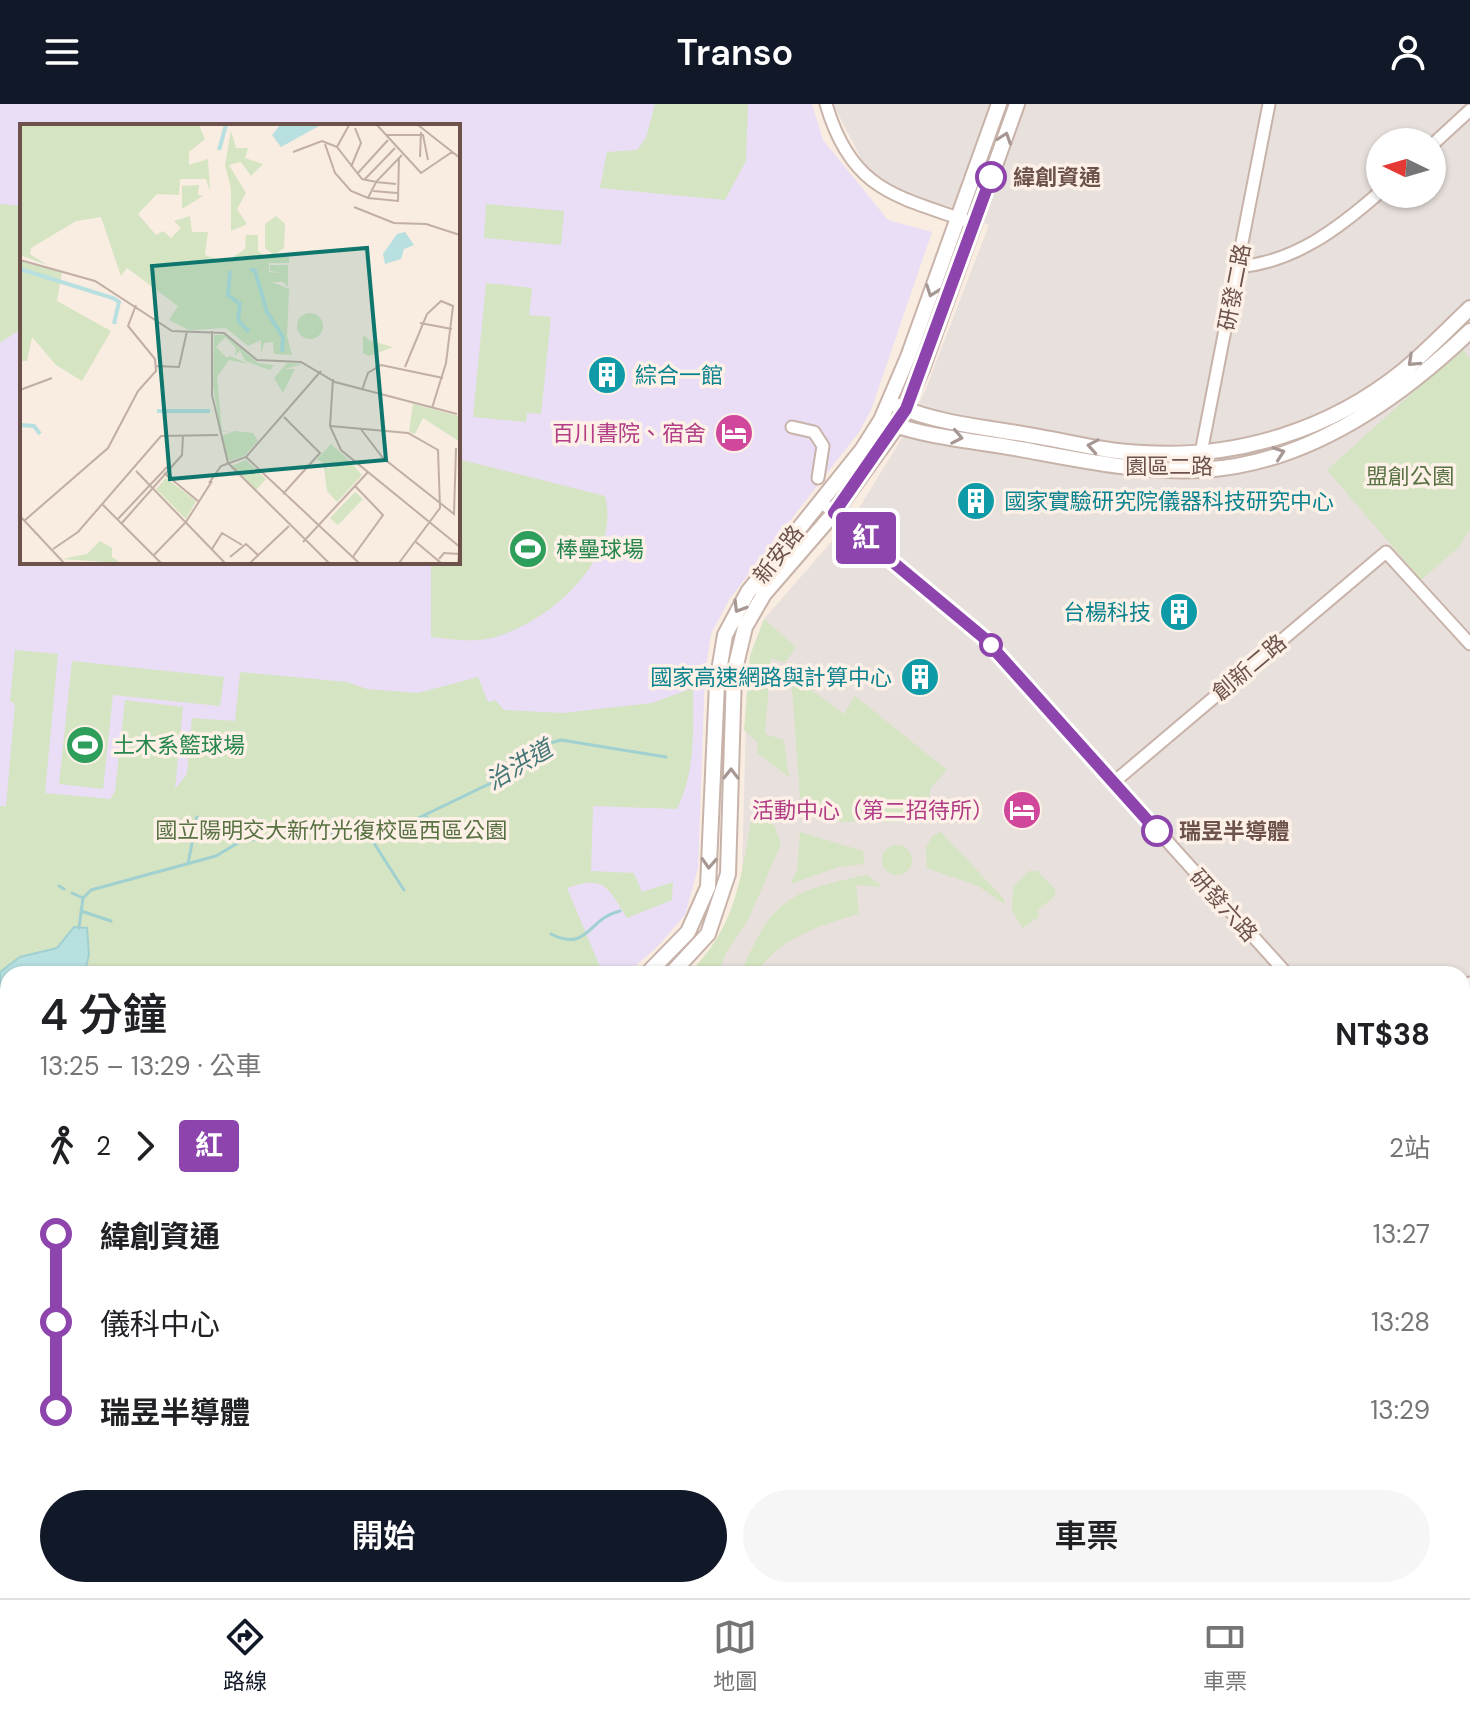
<!DOCTYPE html>
<html lang="zh-TW">
<head>
<meta charset="utf-8">
<style>
	body { margin:0; font-family:"DM Sans","Noto Sans TC",sans-serif; background:#f6f6f6; color:#202124; height:100vh; display:flex; flex-direction:column; font-size:30px; white-space:nowrap }
	* { box-sizing:border-box; margin:0 }
	p { font-size:26px; color:#757577 }
	.icon { flex:none; width:44px; height:44px; fill:none; stroke:currentColor; stroke-width:2; stroke-linecap:round; stroke-linejoin:round }
	.map { position:relative; flex:1; overflow:hidden }
	.sheet { position:absolute; left:0px; top:862px; width:1470px; height:632px; display:flex; flex-direction:column; background:#fff; border-radius:24px 24px 0 0; box-shadow:0 2px 6px #0004 }
	.sheet>* { flex:none }
	.badge { padding:0 16px; border-radius:6px; font-size:28px; line-height:52px }
	.needle { width:52px; rotate:275deg }
	.tools { position:absolute; left:1366px; top:24px; display:grid; gap:16px }
	.tools a { display:grid; place-items:center; width:80px; height:80px; border-radius:50%; background:#fff; box-shadow:0 2px 6px #0004; font-size:40px }
	.map>.badge { position:absolute; translate:-50% -50%; box-shadow:0 0 0 4px #fff }
	.legs { display:flex; align-items:center; gap:12px; height:88px; padding:0 40px; font-size:26px }
	.legs p { margin-inline-start:auto }
	.headline { display:flex; align-items:center; justify-content:space-between; height:136px; padding:0 40px }
	h1 { font-size:44px; font-weight:600; line-height:60px }
	.button { display:flex; gap:16px; margin-top:auto; padding:16px 40px }
	.button a { flex:1; height:92px; border-radius:48px; background:#111827; color:#fff; font-size:32px; font-weight:600; line-height:92px; text-align:center }
	.button a+a { background:#f6f6f6; color:#202124 }
	ul { padding:0 40px; list-style:none }
	li { display:flex; align-items:center; gap:28px; height:88px; font-size:30px }
	li i { display:grid; place-items:center; width:12px; height:100%; margin:0 10px; background:currentColor }
	li i::after { content:''; width:20px; height:20px; margin:-10px; border:6px solid; border-radius:50%; background:#fff }
	li p { margin-inline-start:auto }
	li:first-child i { background:linear-gradient(#0000 50%,currentColor 0) }
	li:last-child i { background:linear-gradient(currentColor 50%,#0000 0) }
	header { display:flex; justify-content:space-between; align-items:center; height:104px; padding:0 40px; background:#111827; color:#fff; font-size:36px; font-weight:600 }
	.dock { display:flex; justify-content:space-around; align-items:center; height:112px; border-top:2px solid #e0e0e0; background:#fff; font-size:22px; color:#757577 }
	.dock a { display:grid; justify-items:center; gap:4px }
	.dock .current { color:#111827 }
	.map>svg:first-child { display:block }
</style>
</head>
<body>
<header><svg class="icon" aria-label="menu" viewBox="0 0 24 24"><path d="M4 6h16M4 12h16M4 18h16"/></svg>Transo<svg class="icon" aria-label="person" viewBox="0 0 24 24"><circle cx="12" cy="8" r="4"/><path d="M4 21q1-7 8-7t8 7"/></svg></header>
<div class="map">
<svg width="1470" height="1494" viewBox="0 0 1470 1494">
	<rect width="100%" height="100%" fill="#f9ece1"/>
	<path fill="#f0ddd1" d="M700,1486h286l-1,8h-286z"/>
	<path fill="#e8e0dc" fill-rule="evenodd" d="M833,0h637v1494h-477l1,-8h468v-616h-774l19,-18 21,-33 14,-47 5,-197 3,-23 14,-37 90,-103 45,-73 26,-52 64,-166 -103,-41 -23,-22zM1380,38h52v52h-52z"/>
	<path fill="#e9def5" fill-rule="evenodd" d="M0,0h812l11,36 65,80 44,12 -61,178 -12,22 -129,166 -19,36 -6,40 -7,194 -13,47 -27,31 -32,28h-618v96l-4,-4 -4,-7zM22,22h436v436h-436z
		M0,1010l8,5v471h350l-6,8h-352z"/>
	<path fill="#d5e4c2" d="M655,0h93l-2,57 -21,39 -125,-12 7,-36 30,-2 9,-12z
		M0,100l22,2v122l-22,15z
		M486,100l78,7 -3,34 -77,-7z
		M486,179l46,5 -3,27 22,2 -10,97 -14,-1 -1,9 -53,-5z
		M1462,244l8,11v170l-11,18 -38,33 -94,-110z
		M458,355l147,37c17,64 -57,127 -113,142 -20,5 -41,1 -61,-1v-75h27z
		M764,515l32,28 -11,16 -14,-5 -6,76 19,6 5,37 -32,-24 1,-10 -14,-13 6,-74z
		M15,546l43,4 -13,139 65,6 5,-8 10,-91 58,7 -8,82 12,-15 5,-56 43,3 5,-49 107,10 20,7 51,4 60,-16 10,25 7,-2 9,10 59,3 89,-10 41,-15c0,42 3,82 -16,121l-84,-3 -2,65 43,2 8,19 31,-10 -1,18 -45,18c-20,-31 -21,-43 -60,-30l36,86h-595v96l-8,-11v-253h6l9,-102 -5,-3z
		M72,557l152,16 -4,29 -107,-11 -10,94 -44,-5z
		M791,571l53,39 11,-18 92,74 -16,17 -4,22 -26,13h-60l-41,-25z
		M752,712l22,8 7,20 -33,76 -22,33 -8,21h-30c48,-46 53,-96 64,-158z
		M800,728l63,19 1,13 -26,3 -47,17 6,-14z
		M941,728l63,67v5l-26,-18 -51,-18 -1,-20 6,-12z
		M882 756a15 15 0 1 1 30 0a15 15 0 1 1-30 0Z
		M1029,767h8l18,18v7l-17,14 1,7 -16,11 -11,-17 1,-24z
		M868,771l14,12 -26,-2 3,29c-43,13 -76,22 -104,60h-14c29,-74 49,-84 127,-99z
		M1470,890v145l-8,4v-142z
		M8,985v501h162l-6,8h-164v-498z"/>
	<path fill="#b8e0e0" stroke="#a0d0d0" stroke-width="2" d="M74,823l13,1 2,27 -5,19h-76v33l-8,-14v-21l20,-15 37,-9z"/>
	<g fill="none" stroke-linecap="round" stroke-linejoin="round">
		<path stroke="#a0d0d0" stroke-width="3" d="M426,713l43,22
			M370,733l34,53
			M188,760l9,-47
			M59,782l5,3
			M72,789l11,5
			M81,807l30,10
			M79,824l4,-30 8,-8 125,-34 27,-16 25,-1 38,-13 34,11 41,-1 137,-66 22,-24 21,-6 105,17
			M551,830c37,19 37,-16 69,-23
			M510,870l3,-3
			M1003,1494v-8"/>
		<defs>
			<path id="minor" d="M826,0c26,89 72,92 149,120
				M1432,41l38,-35
				M1238,163c57,-5 101,-39 142,-75
				M792,323l22,5 9,14 -5,32
				M1203,366l-2,-17 68,-349
				M820,397l164,137 303,336
				M1114,678l272,-230 84,92
				M1462,886l8,-7
				M1462,1182l8,2
				M1462,1194l8,7
				M1365,1486l8,8
				M1404,1486l8,8
				M693,1494l1,-8
				M1171,1494l1,-8"/>
			<path id="tertiary" d="M898,302c43,19 96,22 142,31 34,6 68,15 103,16 94,6 187,-23 260,-82 24,-20 45,-42 67,-63
				M889,319c41,15 89,18 131,26 60,11 119,24 181,21 104,-5 196,-69 269,-139
				M647,870l41,-42 20,-45 9,-204 8,-48 23,-43 114,-142 19,-30 27,-63 91,-253
				M671,870l37,-40 20,-60 6,-201 11,-46 19,-33 70,-81 63,-87 25,-57 95,-265
				M1462,1053l8,-5
				M1462,1069l8,-5
				M361,1494l7,-8
				M377,1494l7,-8"/>
		</defs>
		<use href="#minor" stroke="#c8b3aa" stroke-width="15"/>
		<use href="#tertiary" stroke="#c8b3aa" stroke-width="18"/>
		<use href="#minor" stroke="#fff" stroke-width="11"/>
		<use href="#tertiary" stroke="#fff" stroke-width="14"/>
	</g>
	<defs><path id="oneway-chevron" d="M-2-3.5L2.5 0L-2 3.5" fill="none" stroke-width="1.6" stroke-linecap="round" stroke-linejoin="round" transform="scale(2)"/></defs>
	<g stroke="#a79793">
		<use href="#oneway-chevron" transform="translate(1005 34) rotate(-71)"/>
		<use href="#oneway-chevron" transform="translate(932 187) rotate(110)"/>
		<use href="#oneway-chevron" transform="translate(1413 257) rotate(137)"/>
		<use href="#oneway-chevron" transform="translate(957 333) rotate(11)"/>
		<use href="#oneway-chevron" transform="translate(1093 342) rotate(-170)"/>
		<use href="#oneway-chevron" transform="translate(1279 349) rotate(-19)"/>
		<use href="#oneway-chevron" transform="translate(739 503) rotate(121)"/>
		<use href="#oneway-chevron" transform="translate(731 670) rotate(-89)"/>
		<use href="#oneway-chevron" transform="translate(709 759) rotate(93)"/>
	</g>
	<g fill="none" stroke-linecap="round" stroke-linejoin="round">
		<defs>
			<path id="line-1" d="M991,73l-85,232 -72,104 150,125 173,193"/>
		</defs>
		<use href="#line-1" stroke="#fff" stroke-width="18"/>
		<use href="#line-1" stroke="#8e44ad" stroke-width="12"/>
	</g>
	<defs>
		<symbol id="building-disc" viewBox="-11 -11 22 22"><circle r="9.5" fill="#0f9aa8" stroke="#fdf1e7"/><path d="M-4-6H4V6H1V3H-1V6H-4ZM-2.5-4.3h1.7v1.8h-1.7ZM.8-4.3h1.7v1.8H.8ZM-2.5-1h1.7V.8h-1.7ZM.8-1h1.7V.8H.8Z" fill="#fff"/></symbol>
		<symbol id="hotel-disc" viewBox="-11 -11 22 22"><circle r="9.5" fill="#d1479c" stroke="#fdf1e7"/><path d="M-6-4.5h1.5V1H6V5H4.5V3h-9V5H-6ZM-4 0a1.8 1.8 0 1 1 3.6 0ZM.5 0V-2.5h3Q6-2.5 6 0Z" fill="#fff"/></symbol>
		<symbol id="stadium-disc" viewBox="-11 -11 22 22"><circle r="9.5" fill="#2e9e5b" stroke="#fdf1e7"/><path d="M0-5a6.5 5 0 1 0 0 10a6.5 5 0 1 0 0-10ZM-3.5-1.8h7v3.6h-7Z" fill="#fff"/></symbol>
	</defs>
	<g fill-rule="evenodd">
		<use href="#building-disc" x="585" y="249" width="44" height="44"/>
		<use href="#hotel-disc" x="712" y="307" width="44" height="44"/>
		<use href="#building-disc" x="954" y="375" width="44" height="44"/>
		<use href="#stadium-disc" x="506" y="423" width="44" height="44"/>
		<use href="#building-disc" x="1157" y="486" width="44" height="44"/>
		<use href="#building-disc" x="898" y="551" width="44" height="44"/>
		<use href="#stadium-disc" x="63" y="619" width="44" height="44"/>
		<use href="#hotel-disc" x="1000" y="684" width="44" height="44"/>
	</g>
	<g fill="#fff" stroke="#8e44ad" stroke-width="4">
		<circle cx="991" cy="73" r="14"/>
		<circle cx="991" cy="541" r="10"/>
		<circle cx="1157" cy="727" r="14"/>
	</g>
	<g text-anchor="middle" stroke-width="7" stroke-linejoin="round" paint-order="stroke">
		<g font-size="22" font-weight="bold" fill="#6d524b" stroke="#fdf1e7" text-anchor="start">
			<text x="1013" y="81">緯創資通</text>
			<text x="1179" y="735">瑞昱半導體</text>
		</g>
		<g font-size="22" fill="#6d524b" stroke="#fdf1e7">
			<text transform="translate(1234 183) rotate(-79)" y="8">研發二路</text>
			<text x="1169" y="370">園區二路</text>
			<text transform="translate(778 450) rotate(-52)" y="8">新安路</text>
			<text transform="translate(1249 563) rotate(-40)" y="8">創新二路</text>
			<text transform="translate(1224 801) rotate(48)" y="8">研發六路</text>
		</g>
		<g font-size="22" fill="#0d838f" stroke="#fdf1e7" text-anchor="start">
			<text x="635" y="279">綜合一館</text>
			<text x="1004" y="405">國家實驗研究院儀器科技研究中心</text>
			<text x="1151" y="516" text-anchor="end">台楊科技</text>
			<text x="892" y="581" text-anchor="end">國家高速網路與計算中心</text>
		</g>
		<g font-size="22" fill="#b23c85" stroke="#fdf1e7" text-anchor="end">
			<text x="706" y="337">百川書院、宿舍</text>
			<text x="994" y="714">活動中心（第二招待所）</text>
		</g>
		<g font-size="22" fill="#597244" stroke="#fdf1e7">
			<text x="1410" y="380">盟創公園</text>
			<text x="331" y="734">國立陽明交大新竹光復校區西區公園</text>
		</g>
		<g font-size="22" fill="#27864d" stroke="#fdf1e7" text-anchor="start">
			<text x="556" y="453">棒壘球場</text>
			<text x="113" y="649">土木系籃球場</text>
		</g>
		<g font-size="24" font-style="italic" fill="#447778" stroke="#fdf1e7">
			<text transform="translate(519 661) rotate(-31)" y="8">治洪道</text>
		</g>
	</g>
	<g transform="translate(20 20)">
		<rect width="440" height="440" fill="#f9ece1"/>
		<path d="M0,1h179l6,14 -16,13v13l19,-6 2,32 -4,-12h-26l-1,16 -22,-1 -19,20 18,21 7,-4 8,7 10,-10 -7,-7 16,-5 2,16h16l-3,23 21,7 19,-13 1,-14h12v16l9,6h22v6h-20v9l15,1 -14,-2v-6h18v22l-5,-5h-11l17,7 -2,47 5,19 -18,-1 -1,-12 -9,1 -3,11v-14l-13,6 -22,-18 -37,2 -20,-10 9,-14 -51,-38 -6,8 -20,-59 -25,4 -45,27 -1,6 17,11 -27,-10zM211,7l5,17h12l-3,10 18,6 -12,12 -10,-14 -12,3 17,28 -9,16 10,15 -16,7v-43l-6,-23zM179,61l-1,10 5,1 -21,13v-23zM256,92l9,8 -1,24 -10,7 -9,-7v-24zM0,137l42,11 -5,29 54,30 -29,50 -26,-16 -24,-28 -5,24h-7zM277 202a13 13 0 1 1 26 0a13 13 0 1 1-26 0ZM194,211h11l33,28 16,2 -4,5 -25,-9 -5,-11 -5,6 1,-8 -11,-11 -9,10 11,11 3,-2 19,8 -20,-4 -12,17 5,54h9l-11,1 -7,-48zM343,211l8,6 22,6 -24,9 -6,-3zM267,239l16,1 -19,5h11l-12,24 -9,-15zM393,280l45,12 2,26 -37,-24 -8,16 -6,-2zM215,307l18,2 5,8 -14,15 -15,5 -8,-25zM311,320l20,18 -12,10 12,-9 11,12 -25,27 -10,-11 -3,-24 8,2 -15,-10zM226,336l20,19 -11,12 -23,-25zM146,354l30,23 -10,18 -30,-30zM335,368l8,7 -25,26 -8,-7zM80,417l12,7v9l9,6 -59,-4 25,-5z" fill="#d5e4c2"/>
		<path d="M260,1h41l-40,22 -9,-12zM385,108l9,13 -10,4 -3,10 -16,5 -2,-10 14,-20z" fill="#b8e0e0"/>
		<path fill="none" stroke="#b8e0e0" stroke-width="4" d="M199,26l7,-25M0,145l93,29 6,4 -5,22M230,145l5,2 12,41 16,25 -1,15M210,147l-2,24 12,9 -2,16 11,12M137,287h53M0,301l14,1 6,8"/>
		<path fill="none" stroke="#c1aea5" stroke-width="2" d="M357,1l44,48 31,-21M398,1l42,33M366,11h37l5,25M305,20l10,29 16,18 17,7 8,-16 20,2M317,23l25,32 14,3 26,-27M273,28l29,-11 15,6 12,-22M400,33l1,-25M331,43l10,-24 -6,-15M337,50l31,-34M344,56l31,-32M353,67l24,2M348,74l30,3 1,-44M334,83l40,16 32,1 34,11M0,136l75,21 77,50 52,2 33,27 44,2 34,20 122,32M400,199l32,6M192,207v64l16,68 101,100M136,242l23,1 8,-36M385,243l22,-53 14,-13 12,5 -7,57 -14,45M313,255l-3,47 11,24 119,97M0,266l32,-12M342,266l6,-17 13,-8 62,13M310,302l78,7 30,17 2,58 -41,55M340,304l23,30 71,56 2,-66M226,333l113,106M116,347l89,92M144,349l34,28M189,359l12,-17 25,-9 75,-86M263,370l37,-41 -36,-36M83,381l58,58M0,392l44,47M97,396l50,-53M4,397l84,-73 30,-57 18,-20 -1,-12 -27,-33 8,-21M101,400l61,-69 1,-20M283,418l65,-70M396,418l25,21M33,425l25,-17 83,-96 57,-1M192,425l10,-16 20,12M133,432l33,-34 26,-41M210,433l16,-13 12,11M332,434l31,-43 -28,-29M419,435l5,-6 15,1 -1,9M230,439l39,-37"/>
		<path fill="#0f766e" fill-opacity="0.15" stroke="#0f766e" stroke-width="4" d="M347,124l19,212 -216,19 -18,-213z"/>
		<rect width="440" height="440" fill="none" stroke="#6d524b" stroke-width="4"/>
	</g>
</svg>
<div class="tools">
<a><svg class="needle" viewBox="-14 -14 28 28"><path d="M0-13l5 13h-10z" fill="#e53935"/><path d="M0 13l5-13h-10z" fill="#757577"/></svg></a>
</div>
<b class="badge" style="left:866px;top:434px;background:#8e44ad;color:#fff">紅</b>
<section class="sheet">
<div class="headline"><div><h1>4 分鐘</h1><p>13:25 – 13:29 · 公車</p></div><b>NT$38</b></div>
<div class="legs"><svg class="icon" aria-label="walk" viewBox="0 0 24 24"><circle cx="13" cy="4" r="2"/><path d="M13 8l-2 6 4 7M11 14l-3 7M7 12l3-4h3l4 4"/></svg>2<svg class="icon" aria-label="forward" viewBox="0 0 24 24"><path d="M9 5l7 7-7 7"/></svg><b class="badge" style="background:#8e44ad;color:#fff">紅</b><p>2站</p></div>
<ul>
<li><i style="color:#8e44ad"></i><b>緯創資通</b><p>13:27</p></li>
<li><i style="color:#8e44ad"></i><span>儀科中心</span><p>13:28</p></li>
<li><i style="color:#8e44ad"></i><b>瑞昱半導體</b><p>13:29</p></li>
</ul>
<div class="button"><a>開始</a><a>車票</a></div>
</section>
</div>
<nav class="dock">
<a class="current"><svg class="icon" aria-label="directions" viewBox="0 0 24 24"><path d="M12 3l9 9-9 9-9-9zM9 14v-3h6M13 9l2 2-2 2"/></svg>路線</a>
<a><svg class="icon" aria-label="map" viewBox="0 0 24 24"><path d="M3 6l6-2 6 2 6-2v14l-6 2-6-2-6 2zM9 4v14M15 6v14"/></svg>地圖</a>
<a><svg class="icon" aria-label="tickets" viewBox="0 0 24 24"><path d="M3 7h18v10H3zM15 7v10"/></svg>車票</a>
</nav>
</body>
</html>
